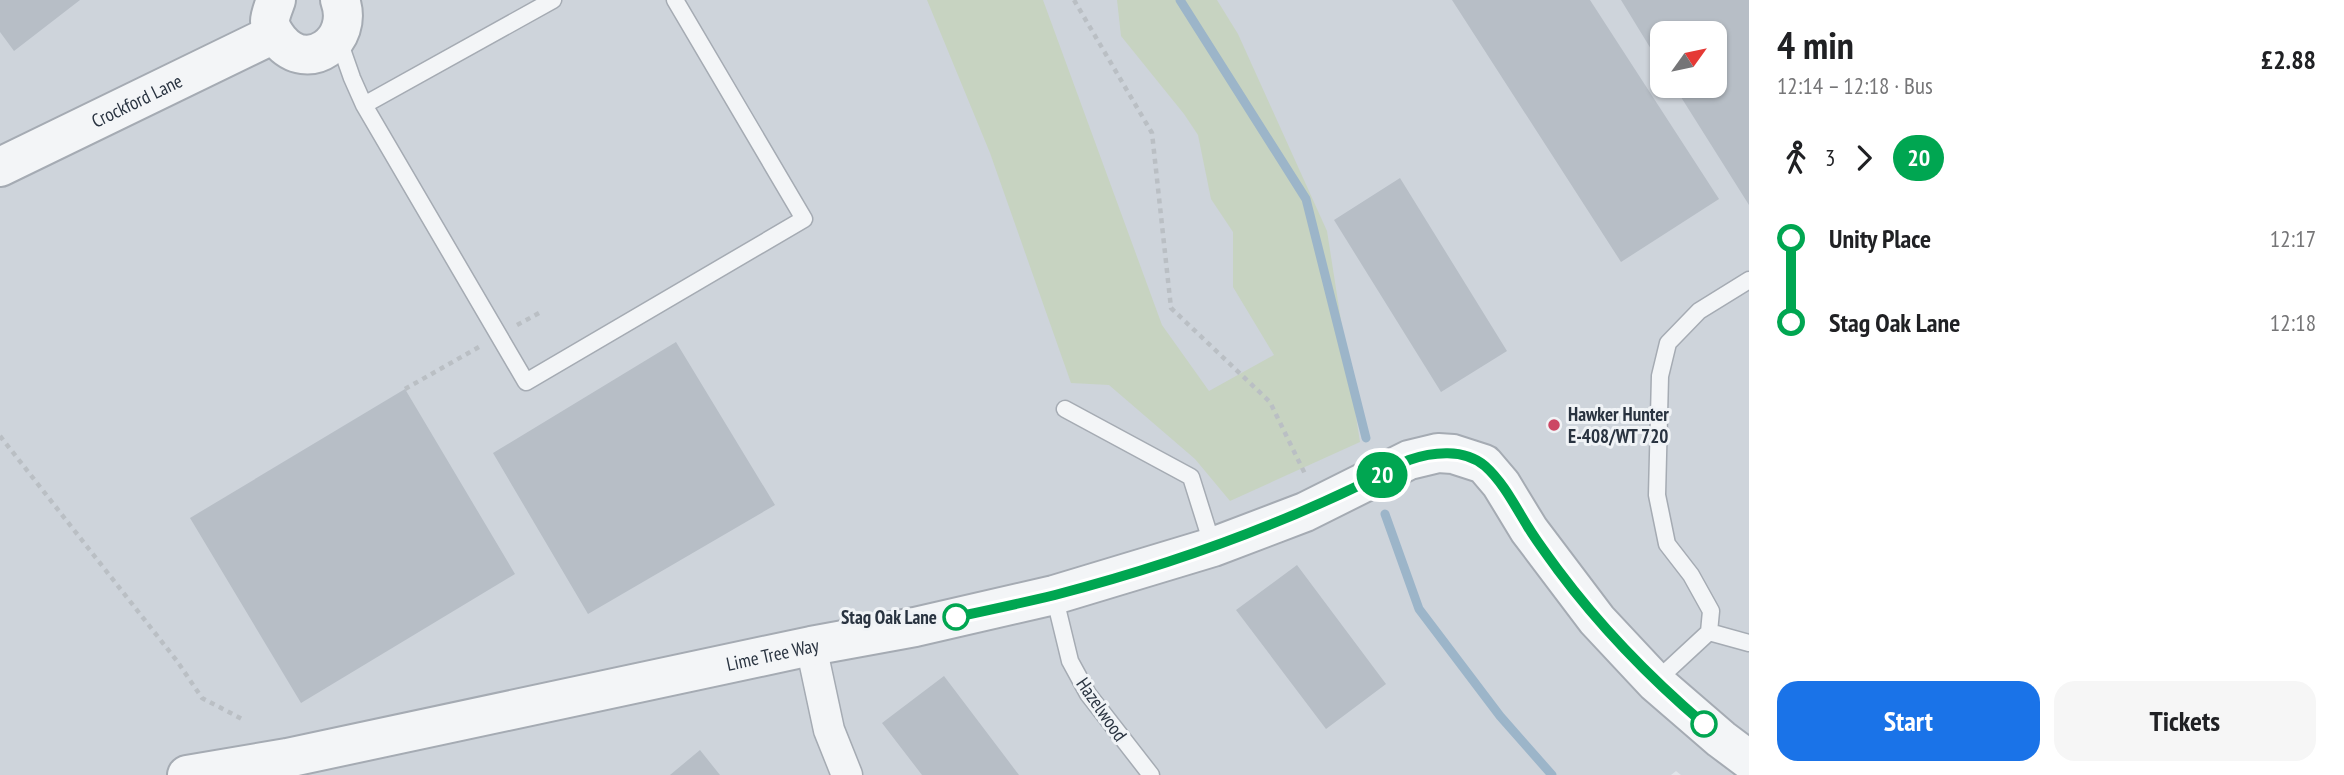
<!DOCTYPE html>
<html lang="en">
<head>
<meta charset="utf-8">
<style>
	body { margin:0; font-family:"PT Sans Narrow",sans-serif; background:#f6f6f6; color:#202124; height:100vh; display:flex; flex-direction:column; font-size:26px; white-space:nowrap }
	* { box-sizing:border-box; margin:0 }
	p { font-size:23px; color:#757577 }
	.icon { flex:none; width:38px; height:38px; fill:none; stroke:currentColor; stroke-width:2; stroke-linecap:round; stroke-linejoin:round }
	.map { position:relative; flex:1; overflow:hidden }
	.sheet { display:flex; flex-direction:column; background:#fff; width:595px }
	.sheet>* { flex:none }
	.badge { padding:0 14px; border-radius:23px; font-size:24px; line-height:46px }
	.needle { width:46px; rotate:57deg }
	.tools { position:absolute; left:1650px; top:21px; display:grid; gap:14px }
	.tools a { display:grid; place-items:center; width:77px; height:77px; border-radius:14px; background:#fff; box-shadow:0 2px 5px #0004; font-size:35px }
	.map>.badge { position:absolute; translate:-50% -50%; box-shadow:0 0 0 4px #fff }
	.legs { display:flex; align-items:center; gap:10px; height:77px; padding:0 28px; font-size:23px }
	.legs p { margin-inline-start:auto }
	.summary { display:flex; align-items:center; justify-content:space-between; height:119px; padding:0 28px }
	h1 { font-size:38px; font-weight:700; line-height:52px }
	.action { display:flex; gap:14px; margin-top:auto; padding:14px 28px }
	.action a { flex:1; height:80px; border-radius:21px; background:#1a73e8; color:#fff; font-size:28px; font-weight:700; line-height:80px; text-align:center }
	.action a+a { background:#f6f6f6; color:#202124 }
	ul { padding:0 28px; list-style:none }
	li { display:flex; align-items:center; gap:24px; height:84px; font-size:26px }
	li i { display:grid; place-items:center; width:10px; height:100%; margin:0 9px; background:currentColor }
	li i::after { content:''; width:18px; height:18px; margin:-9px; border:5px solid; border-radius:50%; background:#fff }
	li p { margin-inline-start:auto }
	li:first-child i { background:linear-gradient(#0000 50%,currentColor 0) }
	li:last-child i { background:linear-gradient(currentColor 50%,#0000 0) }
	main { display:flex; flex:1; min-height:0 }
	.map>svg:first-child { display:block }
</style>
</head>
<body>
<main>
<div class="map">
<svg width="1749" height="775" viewBox="0 0 1749 775">
	<rect width="100%" height="100%" fill="#e0e4e9"/>
	<path fill="#ced4db" fill-rule="evenodd" d="M0,0h1749v775h-68l-5,-4 -5,4h-1671zM1662,33h53v53h-53z"/>
	<path fill="#c7d3c1" d="M927,0h116l119,325 47,66 65,-36 -41,-68v-55l-22,-33 -13,-64 -14,-21 -63,-78 -4,-36h100l21,34 89,197 33,211 -130,59 -35,-42 -86,-74 -38,-2 -81,-230z"/>
	<g fill="none" stroke-linecap="round" stroke-linejoin="round">
		<path stroke="#9cb5c9" stroke-width="9" d="M1180,0l126,199 60,239
			M1385,514l34,95 81,107 52,59"/>
	</g>
	<path fill="#b7bec6" d="M0,0h80l-66,51 -14,-19z
		M1452,0h138l129,199 -98,63z
		M1621,0h128v205l-75,-119h41v-53h-53v34z
		M1400,178l107,173 -66,41 -107,-172z
		M676,342l99,163 -187,109 -95,-161z
		M405,389l110,185 -214,129 -111,-185z
		M1297,565l89,119 -60,45 -90,-119z
		M944,676l75,99h-97l-40,-52z
		M700,750l20,25h-50z"/>
	<g fill="none" stroke-linecap="round" stroke-linejoin="round">
		<defs>
			<path id="service" d="M338,38l14,40 12,27 162,277 278,-163 -129,-219
				M364,105l189,-105
				M1065,409l126,68 22,70
				M1054,595l16,66 18,33 63,81
				M1709,632l40,11
				M1655,682l54,-50 2,-21 -20,-36 -24,-31 -10,-49 3,-119 8,-33 31,-32 50,-31"/>
			<path id="minor" d="M811,646l18,84 18,45"/>
			<g id="tertiary">
				<path d="M276,0c-2,6 -6,15 -6,21 0,7 5,14 9,19 29,35 76,1 61,-40"/>
				<path id="s1" d="M0,167l274,-133"/>
				<path id="s2" d="M187,775l100,-17 524,-112 104,-19 139,-32 159,-48 92,-35 104,-52 29,-7 15,1 31,10 17,20 28,46 68,90 58,62 66,57 28,21"/>
			</g>
		</defs>
		<use href="#service" stroke="#a5abb3" stroke-width="19"/>
		<use href="#minor" stroke="#a5abb3" stroke-width="33"/>
		<use href="#tertiary" stroke="#a5abb3" stroke-width="42"/>
		<path stroke="#babfc4" stroke-width="4.5" stroke-dasharray="5 5" stroke-linecap="butt" d="M1074,0l78,133 19,175 99,94 36,74
			M517,325l24,-13
			M405,389l74,-42
			M0,436l177,225 25,37 40,21"/>
		<use href="#service" stroke="#f3f5f7" stroke-width="16"/>
		<use href="#minor" stroke="#f3f5f7" stroke-width="30"/>
		<use href="#tertiary" stroke="#f3f5f7" stroke-width="38"/>
	</g>
	<g fill="none" stroke-linecap="round" stroke-linejoin="round">
		<defs>
			<path id="line-1" d="M956,617c33,-7 66,-14 99,-22 123,-32 242,-75 354,-135 23,-8 55,-12 76,6 18,16 30,40 43,61 9,15 20,29 30,43 44,59 91,107 146,154"/>
		</defs>
		<use href="#line-1" stroke="#fff" stroke-width="16"/>
		<use href="#line-1" stroke="#00a651" stroke-width="10"/>
	</g>
	<circle fill="#cc4764" stroke="#f0f3f6" stroke-width="2.5" cx="1554" cy="425" r="7"/>
	<g fill="#fff" stroke="#00a651" stroke-width="3.5">
		<circle cx="956" cy="617" r="12"/>
		<circle cx="1704" cy="724" r="12"/>
	</g>
	<g text-anchor="middle" stroke-width="6" stroke-linejoin="round" paint-order="stroke">
		<g font-size="19" fill="#293340" stroke="#f0f3f6">
			<text dy="7" stroke="none"><textPath href="#s1" startOffset="152">Crockford Lane</textPath></text>
			<text dy="7" stroke="none"><textPath href="#s2" startOffset="598">Lime Tree Way</textPath></text>
			<text transform="translate(1102 709) rotate(55)" y="7">Hazelwood</text>
		</g>
		<g font-size="19" font-weight="bold" fill="#293340" stroke="#f0f3f6" text-anchor="start">
			<text x="1568" y="421">Hawker Hunter<tspan x="1568" dy="22">E-408/WT 720</tspan></text>
		</g>
		<g font-size="19" font-weight="bold" fill="#293340" stroke="#f0f3f6" text-anchor="end">
			<text x="937" y="624">Stag Oak Lane</text>
		</g>
	</g>
</svg>
<div class="tools">
<a><svg class="needle" viewBox="-14 -14 28 28"><path d="M0-13l5 13h-10z" fill="#e53935"/><path d="M0 13l5-13h-10z" fill="#757577"/></svg></a>
</div>
<b class="badge" style="left:1382px;top:475px;background:#00a651;color:#fff">20</b>
</div>
<section class="sheet">
<div class="summary"><div><h1>4 min</h1><p>12:14 – 12:18 · Bus</p></div><b>£2.88</b></div>
<div class="legs"><svg class="icon" aria-label="walk" viewBox="0 0 24 24"><circle cx="13" cy="4" r="2"/><path d="M13 8l-2 6 4 7M11 14l-3 7M7 12l3-4h3l4 4"/></svg>3<svg class="icon" aria-label="forward" viewBox="0 0 24 24"><path d="M9 5l7 7-7 7"/></svg><b class="badge" style="background:#00a651;color:#fff">20</b></div>
<ul>
<li><i style="color:#00a651"></i><b>Unity Place</b><p>12:17</p></li>
<li><i style="color:#00a651"></i><b>Stag Oak Lane</b><p>12:18</p></li>
</ul>
<div class="action"><a>Start</a><a>Tickets</a></div>
</section>
</main>
</body>
</html>
